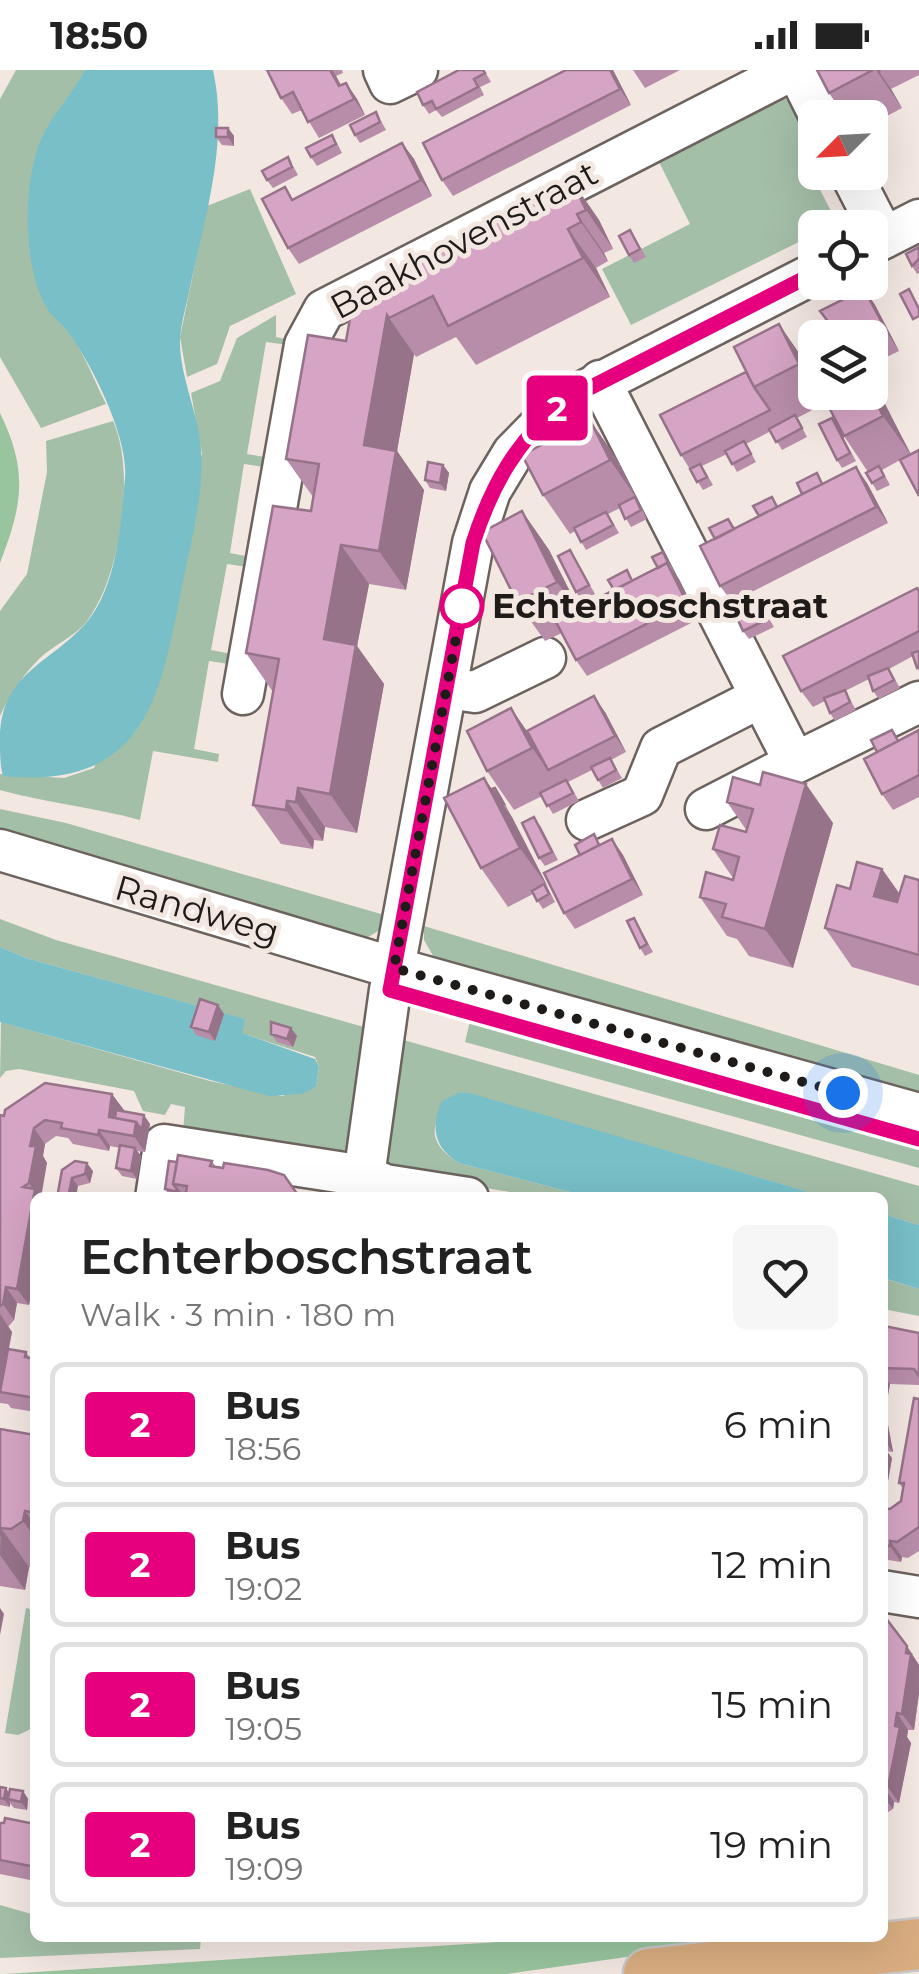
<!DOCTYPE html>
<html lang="en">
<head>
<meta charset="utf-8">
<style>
	body { margin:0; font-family:Montserrat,sans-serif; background:#f6f6f6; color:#222; height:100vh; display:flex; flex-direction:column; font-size:38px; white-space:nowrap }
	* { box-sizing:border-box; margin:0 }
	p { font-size:32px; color:#767676 }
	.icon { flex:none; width:55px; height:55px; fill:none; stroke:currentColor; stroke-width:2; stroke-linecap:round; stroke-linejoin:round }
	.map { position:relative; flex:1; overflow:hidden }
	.drawer { position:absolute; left:30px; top:1122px; width:858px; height:750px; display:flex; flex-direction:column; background:#fff; border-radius:15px; box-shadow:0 10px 40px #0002 }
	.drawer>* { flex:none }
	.badge { padding:0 20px; border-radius:8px; font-size:35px; line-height:65px }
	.needle { width:65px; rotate:246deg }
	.buttons { position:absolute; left:798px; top:30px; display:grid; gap:20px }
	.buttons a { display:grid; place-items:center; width:90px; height:90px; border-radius:15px; background:#fff; box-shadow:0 10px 40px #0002; font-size:50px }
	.you { position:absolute; width:50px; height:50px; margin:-25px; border:8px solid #fff; border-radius:50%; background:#1a73e8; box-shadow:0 0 0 15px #1a73e833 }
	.map>.badge { position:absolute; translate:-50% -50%; box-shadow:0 0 0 5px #fff }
	.round { display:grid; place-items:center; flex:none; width:105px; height:105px; border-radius:15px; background:#f6f6f6 }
	.overview { display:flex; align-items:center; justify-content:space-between; height:170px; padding:0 50px }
	h1 { font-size:48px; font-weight:600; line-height:75px }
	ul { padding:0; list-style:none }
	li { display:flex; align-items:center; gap:30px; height:125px; margin:0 20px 15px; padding:0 30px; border:5px solid #e0e0e0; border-radius:15px }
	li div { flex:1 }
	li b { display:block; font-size:38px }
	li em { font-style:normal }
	li .badge { min-width:110px; font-weight:700; text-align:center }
	.status { display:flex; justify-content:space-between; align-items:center; height:70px; padding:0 50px; background:#fff; direction:ltr }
	.status svg { height:28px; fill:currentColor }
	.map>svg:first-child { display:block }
</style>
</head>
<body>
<div class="status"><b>18:50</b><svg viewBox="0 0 49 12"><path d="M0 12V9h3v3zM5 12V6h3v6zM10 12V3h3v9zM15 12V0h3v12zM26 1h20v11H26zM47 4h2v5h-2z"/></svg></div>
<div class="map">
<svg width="919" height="1904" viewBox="0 0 919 1904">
	<rect width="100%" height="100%" fill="#f3e7e2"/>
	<path fill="#a4bfa7" d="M16,0h69l-53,182c3,36 15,52 36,79 16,21 26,50 38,73l-65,24 -41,-71v-258z
		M781,27c48,21 23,50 37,76l-5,3 20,39 10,-3 2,7 -30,9v6l-184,91 -29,-56 88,-45 -35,-70z
		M250,119l46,105 -66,32 -13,38 -30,13 -7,-40 27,-131z
		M276,245v22l13,3 -1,5 -22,-3 -19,112 24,4 -1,10 -26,-4 -14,89 26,5 -2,10 -27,-4 -16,86 26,5 -1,10 -27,-4 -15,88 25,5 -1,8 -65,-11 -13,69c-47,-13 -94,-17 -140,-30v-16l64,4 30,-10 108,-314 -11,-61 29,-12 17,-43z
		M113,351c23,51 8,155 -26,200 -12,16 -34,24 -48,38 -16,16 -30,37 -39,57v-105l27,-37 20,-102 -1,-31z
		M0,739l66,14 322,93 -5,12 -23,14 -360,-101z
		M0,849l56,21 315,89 -23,129 -165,-26 2,-25 -14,-3 -6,11 -22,-4 -9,-20 -115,-22 -13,2 -6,7 1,-56 209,59 72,15 34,-9 3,-20 -4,-10 -74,-24 3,-14 -218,-61 -26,-11z
		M424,856l495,149v30l-483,-144 -12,-21z
		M470,951l449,127v20l-454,-126z
		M393,967l526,149v39l-36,-11 -1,-16 -56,-1 -365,-105c-29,24 -40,48 -2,71l130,34h-49l-162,-27z
		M882,1208l37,11v27l-36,-7z
		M26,1538l9,2v117l-17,8 -13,-2z
		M0,1835l35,10v23h166l-1,11 -200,9z"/>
	<path fill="#99c59e" d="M0,343c28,57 23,91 0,150z
		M560,1868h201l-255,36h-501z"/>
	<path fill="#78bfc8" d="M85,0h128c16,72 -8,147 -23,217 -3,17 -9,35 -10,52 -1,37 19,74 21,111 3,45 -10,92 -19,136 -22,114 -38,204 -179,190 -3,-10 -3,-24 -3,-37 0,-66 50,-75 86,-116 31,-36 35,-99 39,-145 4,-39 -33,-114 -57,-146 -5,-8 -15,-14 -20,-22 -25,-39 -25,-120 -10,-163 11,-30 33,-50 47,-77z
		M0,877l26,11 219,61 -3,14 73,26 4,8 -3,20 -14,7 -33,2 -269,-74z
		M461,1022l12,2 353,103h-237l-130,-34c-25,-15 -29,-36 -17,-62z
		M883,1144l36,11v64l-36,-11z"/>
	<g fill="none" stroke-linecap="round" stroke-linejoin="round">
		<defs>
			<path id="minor" d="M384,0l6,13 27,-13
				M797,0l24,48
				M850,102l34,66
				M870,175l49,-25
				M600,311l195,382 124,-61
				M448,618l27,4 70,-34
				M243,624l62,-349 19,-35 468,-240
				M706,739l89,-46
				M587,750l55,-25 19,-47 100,-51
				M0,780l394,118 525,146
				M156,1128l8,-53 200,31 21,9 83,13
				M361,1128l29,-208 83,-447 17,-52 23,-38 50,-51 252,-129
				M882,1521l37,6"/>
			<path id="major" d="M649,1904l270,-30"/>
		</defs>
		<use href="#minor" stroke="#6c625e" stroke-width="45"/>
		<use href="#major" stroke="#c9c8c8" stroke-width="55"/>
		<use href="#minor" stroke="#fff" stroke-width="40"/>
		<use href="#major" stroke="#d9ad80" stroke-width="50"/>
	</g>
	<path fill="#b88da9" d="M267,0h75l1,3 -7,3 5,9 5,-2 11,16 8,16 -46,23 -17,-28 -10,4 -11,-16z
		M459,0h25l7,12 -11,5 4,8 -42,22 -6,-7 -7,4 -6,-9z
		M566,0h47l18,35 -178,91 -11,-16z
		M633,0h47l-35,18z
		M817,0h102v5l-28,14 11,19 -32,17v-7h-24l-17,-25z
		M381,51l5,9 -26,13 -5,-8z
		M228,58l6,8v10l-12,-1 -6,-8z
		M337,73l5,10 -25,13 -6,-9z
		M402,73l12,16 18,37 -133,68 -11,-16 5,-49z
		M293,96l5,9 -25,13 -6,-8z
		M572,111l27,39 14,29 -9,4 4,8 -12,7 14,29 -134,68 -20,-28 -40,20 -2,-3 -17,97 27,39 -18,100 -37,-6 -12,62 27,38 -27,149 -32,-6 -2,14 -9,-1 -1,9 -32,-5 -28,-39 20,-113 -27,-39 65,-142 2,-14 -27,-38 60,-118z
		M630,160l16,27 -12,6 -5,-8z
		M919,177v26l-2,1 -5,-8z
		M864,219l11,16 24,46 -29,14v-27l-33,-4 -17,-23z
		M779,254l36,56v12h6l5,11 -29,15 10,19 -25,13 -11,-19 -25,13 10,18 -19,10 -10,-18 -25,12 11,19 -10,5 -22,-35 65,-83z
		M870,307l41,77 -29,16 8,15 -13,6 -5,-8 -4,-11 -24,-36 26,-44z
		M832,348l24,43 -14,7 -5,-8z
		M522,385l95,4 30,60 -16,8 -11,-19 -12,6 11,19 -33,17 -11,-19 -5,3 -27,-39z
		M443,395l6,8 -3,18 -16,-3 -5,-8z
		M867,413l21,40 -156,79 -12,-16 15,-57 88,-45z
		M522,441l27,39 29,58 80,-40 10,-8 31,59 -112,57 -11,-16 -14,-27 -17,8 -28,-39z
		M570,480l25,44 -13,6 -6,-8z
		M919,520v81l-6,-15 -24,13 11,19 -21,11 -6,-8 -4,-12 -24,12 11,19 -21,11 -5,-8 -5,-12 -12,6 -12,-16z
		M762,536l12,21 -25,12 -6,-8z
		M605,642l21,40 -15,8 11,18 -19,10 -11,-18 -24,12 11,19 -26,13 -11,-18 -28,14 -27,-39 40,-40z
		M919,660v67l-26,13 -11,-16 17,-54z
		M484,708l8,11 3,-1 6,8 54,106 -12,7 -10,-15 -25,13 -27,-39z
		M727,732l106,21 -40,145 -44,-12 -12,-17 -10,-3 -27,-39 33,-17v-2l-20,-29 33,-17 1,-1z
		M540,755l18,35 -13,6 -6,-8z
		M612,769l11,16 20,40 -68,34 -11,-16 37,-68z
		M882,799l18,25 19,-14v106l-67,-19 -27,-39 25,-39z
		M634,848l19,34 -8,4 -5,-8z
		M224,944l-9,27 -19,-6 -5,-8z
		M271,964l26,2 -4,11 -16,-5z
		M124,1040l-1,2 27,12 -5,28 -8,-1 4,5 -4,23 -15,-3 -6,-8 4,-20 -10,-2 -1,5 -36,-7 -5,-6 -12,-2 -11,8 -2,12 4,7 -12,35v72l-6,35 -12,-2 -3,17 -6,7 4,5 -3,17 17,3 4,6 5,1v53l-24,-4 -3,-4 -8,-1v-288z
		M212,1091l4,6 84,31h-129l-6,-9 12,-27z
		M62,1100l31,1 -3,12 -12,3z
		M882,1250l4,6 33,7v52l-29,-1 -4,22 -4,-1z
		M919,1329v152l-11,7 -6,-1 -1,5 -19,-3v-51l8,1 11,-8 2,-12 -4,-6z
		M882,1347l6,8 5,27 -7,-1 6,7 -4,23 -6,4z
		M0,1359l35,6v133l-6,-1 -4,23 -25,-4z
		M882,1543l37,52v28l-5,37h-6l-1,7 4,6 -12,60 -5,-1 -1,7 -11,7z
		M0,1717l9,6 14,-2 5,8 -1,11 -13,-2 -4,-5v4l-10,-2z
		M0,1753l35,1v57l-35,-7z"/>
	<path fill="#967389" d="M330,0h2l4,6 14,27z
		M610,0h3l18,35 -11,-16z
		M876,0h5l-1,3 11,16 11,19z
		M346,13l11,16 8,16 -11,-16z
		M228,58l6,8v10l-6,-9z
		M402,73l12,16 18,37 -11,-16z
		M572,111l27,39 14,29 -27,-39z
		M577,144l27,39 4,8 -27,-39z
		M568,159l28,39 14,29 -27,-39z
		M864,219l11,16 24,46 -11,-17z
		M387,245l27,39 -17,97 27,39 -18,100 -27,-39 -15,-106z
		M779,254l27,39 9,17v7l-16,-23z
		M870,307l5,7 36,71 -28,-39 -13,-27z
		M590,350l27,39 20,40 -27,-39z
		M443,395l6,8 -3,18 -6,-8z
		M856,397l11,16 21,40 -12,-16z
		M522,441l27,39 36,71 -28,-39z
		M341,475l28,39 -12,62 27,38 -27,149 -27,-39 -6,-155z
		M667,493l12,16 20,40 -12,-16z
		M594,626l11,16 21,40 -11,-16z
		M511,638l27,39 10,23 -16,-22z
		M484,708l28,39 36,70 -28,-39z
		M806,714l27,39 -40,145 -28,-39z
		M298,718l27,39 -2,14 -27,-39z
		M287,731l27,39 -1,9 -27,-39z
		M612,769l11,16 20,40 -11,-16z
		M882,799l27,39 -35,-12z
		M218,935l6,9 -9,27 -6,-9z
		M291,958l6,8 -4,11 -6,-8z
		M112,1024l12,16 -3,16 -12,-9z
		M144,1045l6,9 -5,28 -11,-16 2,-14z
		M34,1058l11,16 -2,12 4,7 -6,35h-6v72l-6,35 -12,-16 17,-98 -5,-8 1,-37z
		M99,1060l11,16 -1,5 -11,-16z
		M135,1078l6,8 -4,23 -6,-8z
		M87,1093l6,8 -3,12 -5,-9z
		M72,1108l6,8 -2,12h-8z
		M6,1217l11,16 -3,17 -11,-16z
		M0,1244l12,18 -12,57z
		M882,1304l8,10 -4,22 -4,-5z
		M882,1347l6,8 5,27 -6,-8z
		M886,1380l6,8 -4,23 -6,-8z
		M25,1441l10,14v13l-12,-17z
		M1,1458l28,39 -4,23 -25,-35z
		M890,1471l12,16 -1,5 -11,-16z
		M0,1538l4,6 -4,21z
		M907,1576l12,19v28l-5,37 -12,-16z
		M897,1643l11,17 -1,7 4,6 -12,60 -11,-16z
		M883,1716l11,16 -1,7 -11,-15z
		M6,1718l5,8 -3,3 2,4v4l-6,-8z
		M23,1721l5,8 -1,11 -6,-8z"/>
	<path fill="#d6a4c4" stroke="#967389" stroke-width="2.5" d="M267,0h63l9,16 7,-3 8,16 -46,23 -15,-30 -12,6z
		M459,0h24l2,3 -11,6 4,8 -42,22 -4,-8 -9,4 -6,-13z
		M566,0h44l10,19 -178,91 -19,-37z
		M817,0h56l-44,23z
		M376,42l4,10 -25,13 -5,-10z
		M216,58h12v9h-12z
		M332,65l4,9 -25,13 -5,-9z
		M402,73l19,37 -133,68 -26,-49 23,-12 7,13z
		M288,87l4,10 -25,13 -5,-9z
		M572,111l14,29 -9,4 4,8 -13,7 15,29 -135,68 -15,-30 -44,22 -2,-3 -23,130 32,6 -17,100 -38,-6 -17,94 32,6 -26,149 -32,-6 -2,14 -9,-1 -1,9 -33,-5 26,-146 -33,-6 27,-147 38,5 8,-47 -33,-5 22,-124 38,6 8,-45z
		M630,160l10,19 -11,6 -10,-19z
		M919,177v12l-7,7 -6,-12z
		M864,219l24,45 -18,9v-5h-33l-1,-6 -16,-21z
		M909,219l10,20v7l-6,3 -13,-25z
		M779,254l20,40 -45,23 -20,-40z
		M815,292v18l-7,-14z
		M746,302l8,15 16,23 -89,45 -21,-40z
		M870,319l13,27 -39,20 -23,-44h49z
		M795,345l7,13 -26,14 -7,-13z
		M832,348l18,35 -13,7 -18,-36z
		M590,350l20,40 -67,35 -21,-40z
		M744,371l7,13 -19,10 -7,-13z
		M919,380v46l-19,-36z
		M428,392l15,3 -3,18 -15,-3z
		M700,394l7,13 -10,5 -7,-13z
		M879,396l5,10 -12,7 -6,-10z
		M856,397l20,40 -156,79 -20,-40z
		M817,403l5,11 -20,10 -5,-11z
		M635,427l6,13 -16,9 -6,-14z
		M772,427l5,10 -18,9 -6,-10z
		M522,441l35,71 -40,20 -35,-70z
		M606,442l7,13 -32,17 -7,-14z
		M728,449l6,10 -19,10 -6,-11z
		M570,480l19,35 -13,7 -18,-36z
		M663,482l6,13 -2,-2 -9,5 -6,-11z
		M667,493l20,40 -111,57 -21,-40z
		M627,500l5,11 -18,9 -6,-10z
		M917,518l2,3v40l-118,60 -18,-35z
		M762,536l6,13 -25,12 -6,-13z
		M919,581v16l-2,1 -5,-15z
		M888,598l6,12 -21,11 -5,-15z
		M845,620l5,12 -20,11 -6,-15z
		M594,626l21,40 -67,34 -21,-39z
		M511,638l21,40 -45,23 -20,-40z
		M892,660l6,11 -21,11 -6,-12z
		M919,660v45l-37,19 -18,-35z
		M610,688l6,12 -18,10 -7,-13z
		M763,702l43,12 -41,145 -43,-12 4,-13 -26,-7 6,-25 27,8 6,-23 -26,-8 7,-24 26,7 7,-23 -26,-7 6,-25 27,8z
		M484,708l36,70 -39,20 -37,-70z
		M566,710l7,13 -26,13 -7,-13z
		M495,718l9,16h-1l-11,-15z
		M534,747l18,35 -13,6 -17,-35z
		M594,764l5,11 -19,10 -5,-10z
		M612,769l20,40 -68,34 -20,-40z
		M857,792l25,7 -8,27 23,6 8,-26 14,4v75l-94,-27 12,-43 13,4z
		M544,814l5,10 -12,7 -5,-10z
		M634,848l13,26 -7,4 -13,-27z
		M200,929l18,6 -9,27 -18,-5z
		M271,952l20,6 -4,11 -16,-5z
		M45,1013l67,11 -3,23 27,5 -2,14 -35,-6 -1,5 -37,-7 1,-5 -17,-3 -11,8 -4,18h6l-7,37 -6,4 12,2 -18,100 -11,-2 -3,17 -3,2v-191l4,1 1,-6z
		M116,1040l28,5 -2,15 -6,-8 -21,-4z
		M120,1075l15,3 -4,23 -15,-3z
		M178,1085l34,6 -2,5 13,2 1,-5 44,7 16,5 16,23h-115l2,-12 -14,-2z
		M75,1091l12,2 -2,11 -13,4 -4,20h-11l5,-28z
		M169,1091l8,1 -4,22 6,8 -14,-3z
		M884,1256l35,7v43l-5,-7 -32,-1z
		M8,1279l18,3 -1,5 10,2v39l-35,-6z
		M914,1328l5,1v128l-22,15 -7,-1v5l-8,-1v-37l8,1 11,-8 3,-18h-5z
		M882,1348l5,26 -5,-1z
		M0,1359l35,6v78l-10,-2 -2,10 -12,8 -10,-1 -1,8z
		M882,1380h4l-4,20z
		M882,1543l25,33 -1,7 5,1 -9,60 -5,-1 -2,13 5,1 -12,60 -6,-1z
		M0,1717l6,1 -2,11 -4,-1z
		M10,1719l13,2 -2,11 -13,-3z
		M5,1748l30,6v43l-35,-7v-37h4z"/>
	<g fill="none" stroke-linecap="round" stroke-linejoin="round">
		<defs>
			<path id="line" d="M815,203l-253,129c-46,41 -70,82 -89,141l-83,447 529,149"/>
		</defs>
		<use href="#line" stroke="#fff" stroke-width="22"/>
		<use href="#line" stroke="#e6007e" stroke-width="15"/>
		<path stroke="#1f1b19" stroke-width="10" stroke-dasharray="0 18" d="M462,536l-68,362 449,125"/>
	</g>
	<circle fill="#fff" stroke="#e6007e" stroke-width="5" cx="462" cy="536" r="20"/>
	<g text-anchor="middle" stroke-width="10" stroke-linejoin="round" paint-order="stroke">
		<g font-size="35" fill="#1f1b19" stroke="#f3e7e2">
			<text transform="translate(464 170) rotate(-28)" y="12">Baakhovenstraat</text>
			<text transform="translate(197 840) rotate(16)" y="12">Randweg</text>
		</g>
		<g font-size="35" font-weight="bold" fill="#1f1b19" stroke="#f3e7e2" text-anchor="start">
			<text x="492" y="548">Echterboschstraat</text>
		</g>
	</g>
</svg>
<div class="buttons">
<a><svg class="needle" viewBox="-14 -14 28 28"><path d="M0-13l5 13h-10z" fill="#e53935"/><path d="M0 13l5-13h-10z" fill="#767676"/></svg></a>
<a><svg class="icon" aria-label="locate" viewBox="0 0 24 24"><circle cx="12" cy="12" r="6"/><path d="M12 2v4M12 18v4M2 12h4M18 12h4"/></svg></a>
<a><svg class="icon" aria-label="layers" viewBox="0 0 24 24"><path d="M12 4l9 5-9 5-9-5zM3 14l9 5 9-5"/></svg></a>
</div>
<div class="you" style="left:843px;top:1023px"></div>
<b class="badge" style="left:557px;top:338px;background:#e6007e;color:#fff">2</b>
<section class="drawer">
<div class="overview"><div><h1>Echterboschstraat</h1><p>Walk · 3 min · 180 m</p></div><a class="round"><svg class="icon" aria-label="heart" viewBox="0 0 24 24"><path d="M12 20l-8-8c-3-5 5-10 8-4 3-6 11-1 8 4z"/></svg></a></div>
<ul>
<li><span class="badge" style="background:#e6007e;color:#fff">2</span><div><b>Bus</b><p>18:56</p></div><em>6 min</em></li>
<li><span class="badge" style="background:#e6007e;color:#fff">2</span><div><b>Bus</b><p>19:02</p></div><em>12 min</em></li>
<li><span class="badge" style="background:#e6007e;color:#fff">2</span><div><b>Bus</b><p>19:05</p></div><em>15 min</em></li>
<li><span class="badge" style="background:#e6007e;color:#fff">2</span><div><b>Bus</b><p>19:09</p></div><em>19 min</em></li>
</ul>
</section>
</div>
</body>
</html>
